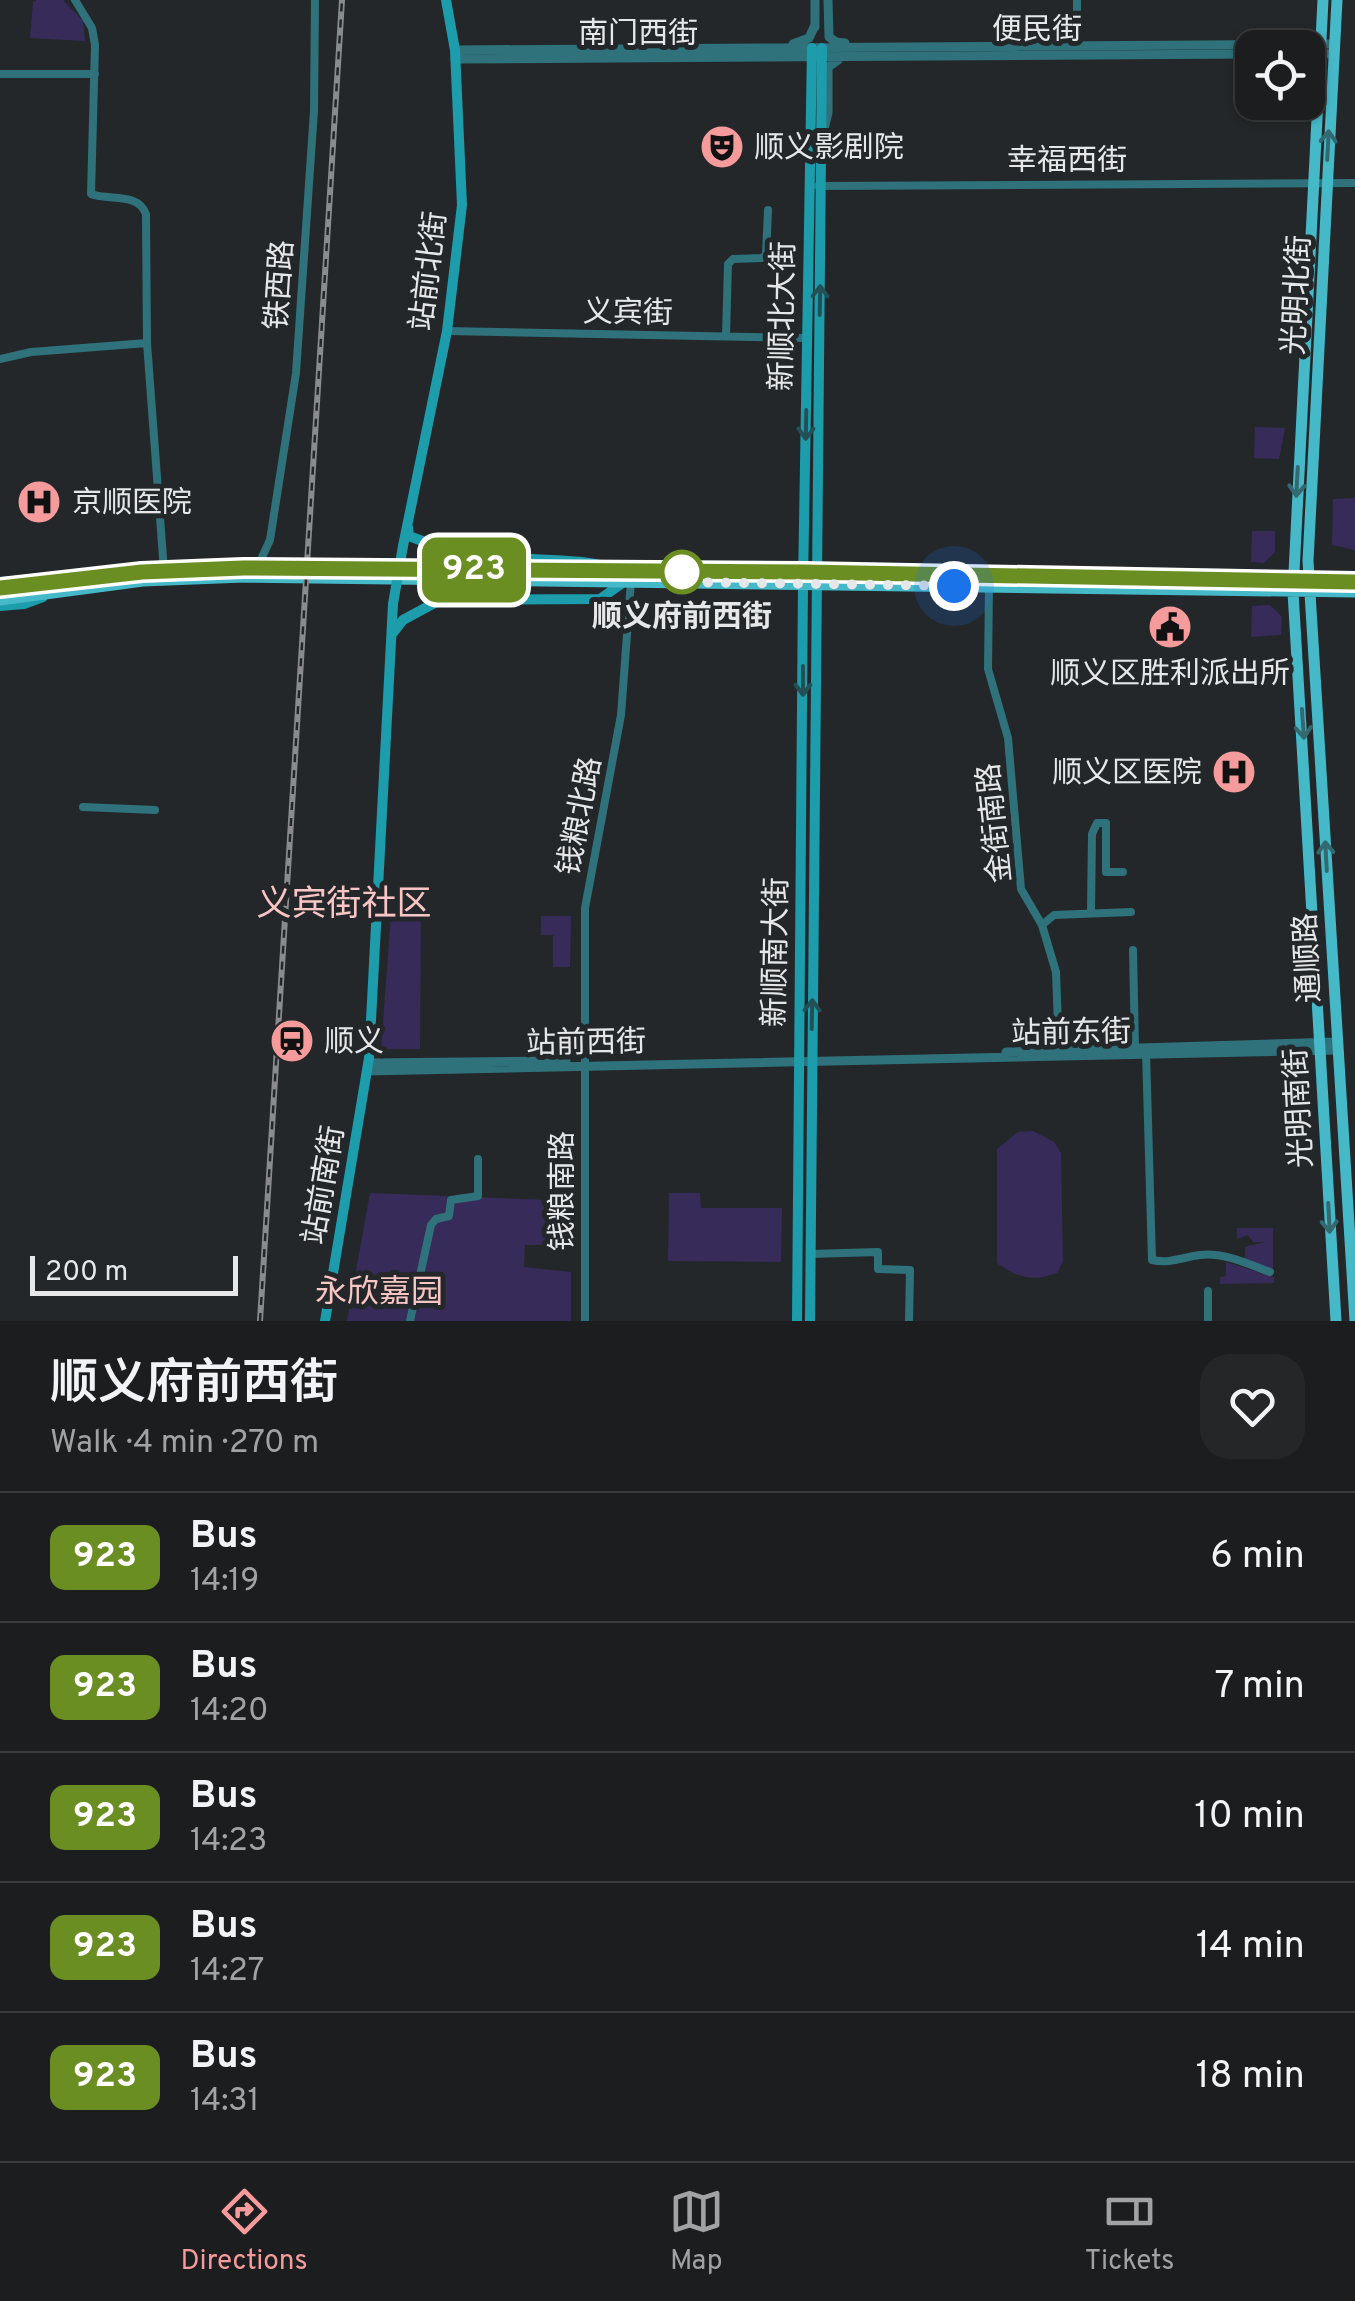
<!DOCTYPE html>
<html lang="en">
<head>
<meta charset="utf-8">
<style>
	body { margin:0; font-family:Overpass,"Noto Sans SC",sans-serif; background:#242628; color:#f1f3f6; height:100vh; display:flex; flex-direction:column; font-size:38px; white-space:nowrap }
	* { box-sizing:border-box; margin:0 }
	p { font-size:32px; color:#a0a2a4 }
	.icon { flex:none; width:55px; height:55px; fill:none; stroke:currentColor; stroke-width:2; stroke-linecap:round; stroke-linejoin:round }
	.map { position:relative; height:1321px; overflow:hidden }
	.drawer { display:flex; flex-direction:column; background:#1b1d1f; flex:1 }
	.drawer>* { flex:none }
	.badge { padding:0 20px; border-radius:15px; font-size:35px; line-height:65px }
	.fabs { position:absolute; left:1235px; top:30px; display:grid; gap:20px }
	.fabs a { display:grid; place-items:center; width:90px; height:90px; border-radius:20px; background:#1b1d1f; box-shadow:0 2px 8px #0004,0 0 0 2px #393b3d; font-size:50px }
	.scale { position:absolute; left:30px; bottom:25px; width:208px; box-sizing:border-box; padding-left:10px; border:5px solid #e5e7e9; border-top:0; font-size:28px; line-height:35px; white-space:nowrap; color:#e5e7e9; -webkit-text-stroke:8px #242729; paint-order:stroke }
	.you { position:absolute; width:50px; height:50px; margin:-25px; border:8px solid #fff; border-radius:50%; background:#1a73e8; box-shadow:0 0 0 15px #1a73e833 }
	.map>.badge { position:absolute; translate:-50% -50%; box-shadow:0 0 0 5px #fff }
	.round { display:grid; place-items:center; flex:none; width:105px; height:105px; border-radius:30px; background:#242628 }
	.overview { display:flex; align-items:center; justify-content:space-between; height:170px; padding:0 50px }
	h1 { font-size:48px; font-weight:600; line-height:75px }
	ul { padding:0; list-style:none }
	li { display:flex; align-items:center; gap:30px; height:130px; padding:0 50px; border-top:2px solid #393b3d }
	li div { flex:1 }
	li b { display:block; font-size:38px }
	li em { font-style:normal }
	li .badge { min-width:110px; font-weight:700; text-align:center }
	.tab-bar { display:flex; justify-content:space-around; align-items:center; height:140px; border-top:2px solid #393b3d; background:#1b1d1f; font-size:28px; color:#a0a2a4 }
	.tab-bar a { display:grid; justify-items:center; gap:5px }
	.tab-bar .active { color:#f59b9c }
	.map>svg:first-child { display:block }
</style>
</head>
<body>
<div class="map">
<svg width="1355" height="1321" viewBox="0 0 1355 1321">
	<rect width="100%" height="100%" fill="#242729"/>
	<path fill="#372b59" d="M37,0h26l20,21 2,20 -55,-3 3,-36z
		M1255,427l30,1 -6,31 -25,-1z
		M1355,498v52l-23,-5 1,-46z
		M1252,531h23v21l-11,11 -13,-1z
		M1270,605l12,12 -1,18 -30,2 1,-31z
		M391,915l30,1 -1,133h-39z
		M541,916h30l-1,51h-17v-32h-12z
		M1033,1131l21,11 7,11 2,109 -6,11c-25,9 -39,5 -60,-10v-114l21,-17z
		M370,1193l177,7 1,23 20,3v19h-43l-1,22 47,5v49h-224z
		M669,1193h31l1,15h81l-1,54 -113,-1z
		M1237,1228h36v43l-28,-12v-12l20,-5h-12l-5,-7 -11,4z
		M1226,1262l48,15v6l-54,1v-7l6,-1z"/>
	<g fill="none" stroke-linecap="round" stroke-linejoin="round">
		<path stroke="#2f727b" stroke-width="8" d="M75,0l17,28 3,17 -4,149c19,7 47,-2 55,20l1,129
			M1077,0v45
			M0,74h95
			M818,186l537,-3
			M447,331l360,7
			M726,336l2,-72 5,-5 29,-1 4,-3 2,-45
			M0,359l31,-7 116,-9 17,228
			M257,568l13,-28 26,-167 18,-262 1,-111
			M989,586l-1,83 20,69 13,151 21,36 14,47 3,79
			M83,807l72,3
			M1091,911l1,-77 5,-11h9v49h17
			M1042,925l12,-10 77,-3
			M1133,950l2,98
			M1146,1052l6,208c18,4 31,-3 48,-5 24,-3 48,9 70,17
			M810,1254l68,-2v17l32,1 -1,51
			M1208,1291v30
			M410,1321l21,-96 5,-6 13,-3 2,-16 27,-4v-37
			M585,1321v-413l36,-193 10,-134"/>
		<path stroke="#2f727b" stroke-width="9" d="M828,0l1,37 7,5 9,1
			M815,27v-27
			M793,44l16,-6 6,-13
			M455,50l879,-6
			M1308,53l25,1
			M455,59l797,-5
			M824,129l4,-16v-46l10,-7
			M1006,1052l331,-10
			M368,1063l198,-2
			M367,1071l971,-21"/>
		<path stroke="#1d9cab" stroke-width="10" d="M408,527l1,9c39,16 81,21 124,23 29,2 58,1 86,11
			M403,546l44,-215 15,-126 -7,-155 -9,-50
			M0,582l23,-2
			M0,606l24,-2 19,-7
			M393,633l10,-13 37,-20 160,-1 24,-17
			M325,1321l44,-263 24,-454
			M797,1321l6,-737 9,-536
			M810,1321l12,-1273"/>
		<path stroke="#46b9c9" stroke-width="11" d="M1323,0l-30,592 43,729
			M1337,0l-29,561 47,760
			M0,588l142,-16 115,-4 546,4 552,10
			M0,600l143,-19 101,-4 1111,15"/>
		<defs>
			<path id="rail" d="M260,1321l82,-1321"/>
		</defs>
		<use href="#rail" stroke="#898b8d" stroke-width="6"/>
		<use href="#rail" stroke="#242729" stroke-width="2.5" stroke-dasharray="8" stroke-linecap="butt"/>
		<path stroke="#1d9cab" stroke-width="10" d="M393,604l10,-58"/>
	</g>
	<defs><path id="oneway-shaft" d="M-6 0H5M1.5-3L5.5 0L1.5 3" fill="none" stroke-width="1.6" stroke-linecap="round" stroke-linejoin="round" transform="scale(2.5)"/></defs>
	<g stroke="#336971">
		<use href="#oneway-shaft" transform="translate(1328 145) rotate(-87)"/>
		<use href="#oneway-shaft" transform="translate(1297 482) rotate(93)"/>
		<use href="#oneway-shaft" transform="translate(1303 724) rotate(86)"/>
		<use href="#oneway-shaft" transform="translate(1326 856) rotate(-93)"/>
		<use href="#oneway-shaft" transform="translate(1329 1218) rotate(87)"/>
	</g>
	<g stroke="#225056">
		<use href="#oneway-shaft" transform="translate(820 300) rotate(-89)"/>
		<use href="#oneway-shaft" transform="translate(806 425) rotate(91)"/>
		<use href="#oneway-shaft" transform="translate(803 681) rotate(90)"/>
		<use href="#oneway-shaft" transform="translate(812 1014) rotate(-89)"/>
	</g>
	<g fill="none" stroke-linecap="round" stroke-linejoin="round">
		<defs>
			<path id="line" d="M0,588l142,-16 101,-4 561,4 551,10"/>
		</defs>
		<use href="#line" stroke="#fff" stroke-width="22"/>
		<use href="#line" stroke="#6b8e23" stroke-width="15"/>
		<path stroke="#e5e7e9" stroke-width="10" stroke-dasharray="0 18" d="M682,572v10l272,4"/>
	</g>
	<defs>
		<symbol id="theatre-disc" viewBox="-11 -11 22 22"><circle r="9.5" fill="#f59b9c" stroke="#242729"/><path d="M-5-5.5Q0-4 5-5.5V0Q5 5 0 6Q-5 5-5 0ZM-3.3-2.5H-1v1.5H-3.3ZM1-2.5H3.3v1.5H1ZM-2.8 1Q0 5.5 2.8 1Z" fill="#111"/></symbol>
		<symbol id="hospital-disc" viewBox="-11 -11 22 22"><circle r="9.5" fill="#f59b9c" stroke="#242729"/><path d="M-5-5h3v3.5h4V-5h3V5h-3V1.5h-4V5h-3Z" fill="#111"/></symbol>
		<symbol id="civic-disc" viewBox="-11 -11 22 22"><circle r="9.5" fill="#f59b9c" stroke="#242729"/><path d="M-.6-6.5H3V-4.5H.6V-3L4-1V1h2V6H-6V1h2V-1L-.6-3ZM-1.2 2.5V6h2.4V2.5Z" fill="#111"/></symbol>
		<symbol id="station-disc" viewBox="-11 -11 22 22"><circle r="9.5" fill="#f59b9c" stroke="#242729"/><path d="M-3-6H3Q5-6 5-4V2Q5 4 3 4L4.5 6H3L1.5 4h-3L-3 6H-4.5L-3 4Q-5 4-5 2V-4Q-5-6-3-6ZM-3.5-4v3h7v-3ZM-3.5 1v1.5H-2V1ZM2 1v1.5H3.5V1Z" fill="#111"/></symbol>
	</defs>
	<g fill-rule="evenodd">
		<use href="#theatre-disc" x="697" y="122" width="50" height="50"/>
		<use href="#hospital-disc" x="14" y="477" width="50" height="50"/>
		<use href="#civic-disc" x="1145" y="602" width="50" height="50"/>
		<use href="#hospital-disc" x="1209" y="747" width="50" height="50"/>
		<use href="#station-disc" x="267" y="1016" width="50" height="50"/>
	</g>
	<circle fill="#fff" stroke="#6b8e23" stroke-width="5" cx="682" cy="572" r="20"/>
	<g text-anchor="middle" stroke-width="10" stroke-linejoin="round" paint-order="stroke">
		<g font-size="30" fill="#e5e7e9" stroke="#242729">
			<text x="1037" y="39">便民街</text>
			<text x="638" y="43">南门西街</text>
			<text x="1067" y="170">幸福西街</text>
			<text transform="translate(428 271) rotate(-83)" y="10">站前北街</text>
			<text transform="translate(279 285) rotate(-86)" y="10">铁西路</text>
			<text transform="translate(1296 295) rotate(-87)" y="10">光明北街</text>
			<text transform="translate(628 312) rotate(1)" y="10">义宾街</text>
			<text transform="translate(782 316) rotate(-89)" y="10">新顺北大街</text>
			<text transform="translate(579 816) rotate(-79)" y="10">钱粮北路</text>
			<text transform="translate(994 823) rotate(-96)" y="10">金街南路</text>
			<text transform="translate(775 952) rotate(-89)" y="10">新顺南大街</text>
			<text transform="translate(1307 958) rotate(-93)" y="10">通顺路</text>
			<text transform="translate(1071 1032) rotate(-1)" y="10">站前东街</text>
			<text transform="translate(586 1042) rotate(-1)" y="10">站前西街</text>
			<text transform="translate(1298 1108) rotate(-93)" y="10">光明南街</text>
			<text transform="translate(323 1185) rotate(-80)" y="10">站前南街</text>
			<text transform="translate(562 1191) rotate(-90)" y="10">钱粮南路</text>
		</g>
		<g font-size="30" fill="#e5e7e9" stroke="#242729" text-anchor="start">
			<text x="754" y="157">顺义影剧院</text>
			<text x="72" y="512">京顺医院</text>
			<text x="1170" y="683" text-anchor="middle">顺义区胜利派出所</text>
			<text x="1202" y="782" text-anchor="end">顺义区医院</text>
			<text x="324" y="1051">顺义</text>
		</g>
		<g font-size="30" font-weight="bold" fill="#e5e7e9" stroke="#242729">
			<text x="682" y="626">顺义府前西街</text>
		</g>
		<g font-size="32" fill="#fac5c5" stroke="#242729">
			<text x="379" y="1302">永欣嘉园</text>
		</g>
		<g font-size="35" fill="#fac5c5" stroke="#242729">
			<text x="344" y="915">义宾街社区</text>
		</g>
	</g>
</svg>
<div class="fabs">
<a><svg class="icon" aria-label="locate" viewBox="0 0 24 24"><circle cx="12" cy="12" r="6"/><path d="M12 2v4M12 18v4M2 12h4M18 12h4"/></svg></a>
</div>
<div class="scale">200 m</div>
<div class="you" style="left:954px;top:586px"></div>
<b class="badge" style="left:474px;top:570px;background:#6b8e23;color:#fff">923</b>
</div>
<section class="drawer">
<div class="overview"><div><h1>顺义府前西街</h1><p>Walk · 4 min · 270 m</p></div><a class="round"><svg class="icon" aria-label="heart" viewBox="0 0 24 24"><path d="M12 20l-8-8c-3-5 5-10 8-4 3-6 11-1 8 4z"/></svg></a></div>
<ul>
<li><span class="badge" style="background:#6b8e23;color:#fff">923</span><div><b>Bus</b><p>14:19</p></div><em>6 min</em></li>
<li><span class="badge" style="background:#6b8e23;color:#fff">923</span><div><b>Bus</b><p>14:20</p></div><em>7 min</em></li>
<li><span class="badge" style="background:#6b8e23;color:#fff">923</span><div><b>Bus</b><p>14:23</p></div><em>10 min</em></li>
<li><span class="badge" style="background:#6b8e23;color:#fff">923</span><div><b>Bus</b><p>14:27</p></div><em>14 min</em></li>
<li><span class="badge" style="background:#6b8e23;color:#fff">923</span><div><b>Bus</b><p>14:31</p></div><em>18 min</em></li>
</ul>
</section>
<nav class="tab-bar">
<a class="active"><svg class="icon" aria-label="directions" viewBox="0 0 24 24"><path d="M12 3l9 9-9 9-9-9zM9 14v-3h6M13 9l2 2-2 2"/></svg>Directions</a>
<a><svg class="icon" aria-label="map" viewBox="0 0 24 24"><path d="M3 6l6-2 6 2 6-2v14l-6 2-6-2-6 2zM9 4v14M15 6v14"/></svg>Map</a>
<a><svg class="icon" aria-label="tickets" viewBox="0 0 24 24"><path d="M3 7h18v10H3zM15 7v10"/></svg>Tickets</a>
</nav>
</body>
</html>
